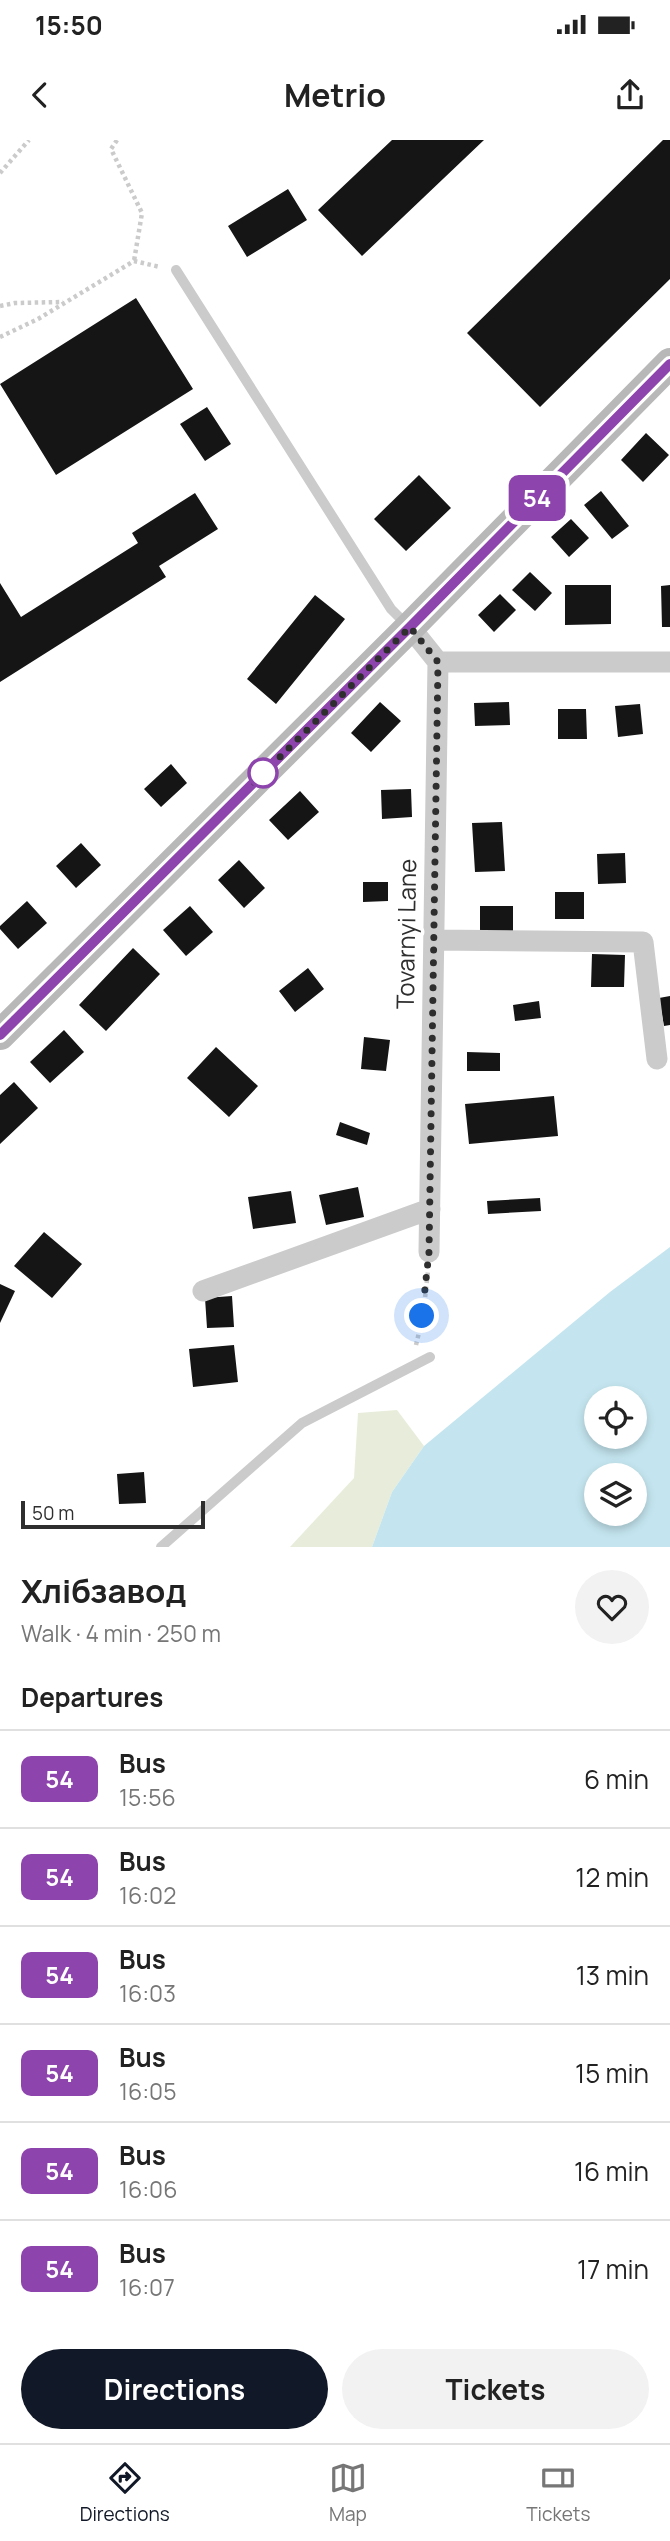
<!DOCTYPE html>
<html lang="en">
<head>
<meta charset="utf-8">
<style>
	body { margin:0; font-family:Manrope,sans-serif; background:#f2f2f2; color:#222; height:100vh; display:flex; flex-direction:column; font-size:26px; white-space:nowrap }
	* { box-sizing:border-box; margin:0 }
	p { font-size:23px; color:#767676 }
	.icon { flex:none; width:38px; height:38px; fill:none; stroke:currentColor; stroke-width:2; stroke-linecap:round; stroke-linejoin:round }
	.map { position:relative; height:1407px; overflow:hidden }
	.panel { display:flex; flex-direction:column; background:#fff; flex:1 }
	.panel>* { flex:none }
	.badge { padding:0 14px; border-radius:10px; font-size:24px; line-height:46px }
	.buttons { position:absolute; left:584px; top:1246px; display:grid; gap:14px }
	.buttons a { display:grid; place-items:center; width:63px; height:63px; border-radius:50%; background:#fff; box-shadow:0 4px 10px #0003; font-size:35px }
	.scale { position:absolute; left:21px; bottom:18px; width:184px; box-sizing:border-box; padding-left:7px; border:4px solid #2e2e2e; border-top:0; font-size:19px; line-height:24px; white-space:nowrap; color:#2e2e2e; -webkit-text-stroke:5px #fff; paint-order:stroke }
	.you { position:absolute; width:35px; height:35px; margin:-18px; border:5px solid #fff; border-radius:50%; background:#1a73e8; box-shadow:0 0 0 10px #1a73e833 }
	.map>.badge { position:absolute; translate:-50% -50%; box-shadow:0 0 0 4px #fff }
	h2 { padding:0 21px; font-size:26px; line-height:63px }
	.round { display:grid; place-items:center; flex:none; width:74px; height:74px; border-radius:37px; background:#f2f2f2 }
	.head { display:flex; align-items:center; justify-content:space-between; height:119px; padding:0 21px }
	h1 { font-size:33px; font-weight:700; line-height:52px }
	.primary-button { display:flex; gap:14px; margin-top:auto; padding:14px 21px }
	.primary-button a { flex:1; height:80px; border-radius:42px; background:#111827; color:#fff; font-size:28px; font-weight:700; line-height:80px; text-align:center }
	.primary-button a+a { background:#f2f2f2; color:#222 }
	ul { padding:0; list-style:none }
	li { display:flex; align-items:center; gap:21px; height:98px; padding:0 21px; border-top:2px solid #e0e0e0 }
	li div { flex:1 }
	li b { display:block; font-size:26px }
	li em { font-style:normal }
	li .badge { min-width:77px; font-weight:700; text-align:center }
	.status { display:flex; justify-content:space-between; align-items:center; height:49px; padding:0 35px; background:#fff; direction:ltr }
	.status svg { height:19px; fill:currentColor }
	header { display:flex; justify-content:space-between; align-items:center; height:91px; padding:0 21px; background:#fff; font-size:32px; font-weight:700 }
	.tab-bar { display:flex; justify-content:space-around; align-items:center; height:98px; border-top:2px solid #e0e0e0; background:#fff; font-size:19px; color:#767676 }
	.tab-bar a { display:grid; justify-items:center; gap:4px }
	.tab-bar .on { color:#111827 }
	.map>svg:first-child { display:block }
</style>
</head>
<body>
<div class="status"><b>15:50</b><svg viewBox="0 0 49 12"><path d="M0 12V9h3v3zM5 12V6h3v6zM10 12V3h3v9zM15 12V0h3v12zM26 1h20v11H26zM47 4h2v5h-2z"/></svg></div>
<header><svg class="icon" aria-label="back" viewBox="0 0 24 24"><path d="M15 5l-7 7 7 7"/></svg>Metrio<svg class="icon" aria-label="share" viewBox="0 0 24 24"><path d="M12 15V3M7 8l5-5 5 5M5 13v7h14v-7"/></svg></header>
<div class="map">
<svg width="670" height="1407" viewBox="0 0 670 1407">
	<rect width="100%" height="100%" fill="#fff"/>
	<path fill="#e7edda" d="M397,1270l27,36 -32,46 -20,55h-82l64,-69 4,-65z"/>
	<path fill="#c4e5ef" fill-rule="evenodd" d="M670,1107v300h-298l20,-55 32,-46 186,-154zM597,1258h38v39h-38zM597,1335h38v39h-38z"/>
	<path fill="#151515" d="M392,0h92l-122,116 -44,-46z
		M663,0h7v139l-130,128 -73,-74z
		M288,49l19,31 -60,37 -19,-31z
		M136,158l57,91 -137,86 -56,-91z
		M207,267l24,37 -26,17 -25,-37z
		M646,293l23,22 -26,27 -22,-22z
		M419,335l32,33 -45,43 -32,-32z
		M601,351l28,35 -17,13 -28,-34z
		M195,353l23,36 -59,37 7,11 -166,105v-99l21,34 117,-74 -6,-10z
		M571,379l18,19 -20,19 -18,-20z
		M530,432l22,21 -17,18 -23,-21z
		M565,445h46v39l-46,1z
		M670,445v42h-8l-1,-41z
		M500,454l16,16 -22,22 -16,-17z
		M315,455l30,24 -69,85 -29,-25z
		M380,562l21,19 -30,31 -20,-19z
		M509,562l1,23 -35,1 -1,-23z
		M640,564l3,30 -25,3 -3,-31z
		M558,569h28l1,30h-29z
		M171,624l16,19 -26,24 -17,-18z
		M411,649l1,28 -30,2 -1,-29z
		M300,651l19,21 -31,28 -19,-20z
		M502,682l3,49 -30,1 -3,-49z
		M81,703l20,22 -25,23 -20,-22z
		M625,713l1,30 -28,1 -1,-30z
		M239,720l26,28 -21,20 -26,-28z
		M363,742h25v19l-25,1z
		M555,752h29v27h-29z
		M27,761l20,22 -29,26 -18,-20v-3z
		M190,766l23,26 -27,24 -23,-26z
		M480,766h33v26h-33z
		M133,808l27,26 -54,57 -27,-26z
		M592,814l33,1 -1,32h-33z
		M308,828l16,21 -29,23 -16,-21z
		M670,856v29l-6,1 -5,-28z
		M539,861l2,17 -26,3 -2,-16z
		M64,890l20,22 -34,31 -20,-21z
		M364,897l26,3 -4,31 -25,-2z
		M216,907l42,39 -29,31 -42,-39z
		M467,912l33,1v18h-33z
		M14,942l24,26 -38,36v-49z
		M554,956l4,40 -89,8 -4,-40z
		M340,982l30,11 -3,12 -31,-10z
		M358,1047l6,30 -38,8 -7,-30z
		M291,1051l5,32 -43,6 -5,-32z
		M540,1058l1,13 -53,3 -1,-13z
		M44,1092l38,32 -30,34 -38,-32z
		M0,1144l15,7 -15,32z
		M232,1156l2,31 -27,1 -2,-30z
		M234,1205l4,37 -45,5 -4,-38z
		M144,1332l2,31 -27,1 -2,-30z"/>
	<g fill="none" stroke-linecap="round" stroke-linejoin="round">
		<path stroke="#cbcbcb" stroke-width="4.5" stroke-dasharray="3.5 3.5" stroke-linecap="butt" d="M117,0l-6,9 31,64 -8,48
			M0,33l29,-33
			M0,166l15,-3 48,-1
			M0,197l38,-18 96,-58 26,6
			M416,1205l7,-29 5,-45"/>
		<path stroke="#cbcbcb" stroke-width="10" d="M176,130l215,339 16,16
			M161,1407l141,-124 128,-66"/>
		<path stroke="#cbcbcb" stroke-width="21" d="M410,487l28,35 -9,590
			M438,522h232
			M434,800l209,2 14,117
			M203,1151l227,-82"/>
		<path stroke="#b8b8b8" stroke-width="30" d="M0,895l410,-408 260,-264"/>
	</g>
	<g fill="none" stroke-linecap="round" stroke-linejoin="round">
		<defs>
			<path id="line" d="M0,895l410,-408 260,-263"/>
		</defs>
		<use href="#line" stroke="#fff" stroke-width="16"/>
		<use href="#line" stroke="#8e44ad" stroke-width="10"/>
		<path stroke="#2e2e2e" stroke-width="7" stroke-dasharray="0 12.6" d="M263,633l-9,10 156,-156 28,35 -9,590 -7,64"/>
	</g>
	<circle fill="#fff" stroke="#8e44ad" stroke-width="3.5" cx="263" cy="633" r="14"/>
	<g text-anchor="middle" stroke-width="7" stroke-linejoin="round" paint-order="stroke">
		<g font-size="24" fill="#2e2e2e" stroke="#fff">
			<text transform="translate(407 794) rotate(-89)" y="8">Tovarnyi Lane</text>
		</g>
	</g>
</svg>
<div class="buttons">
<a><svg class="icon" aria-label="locate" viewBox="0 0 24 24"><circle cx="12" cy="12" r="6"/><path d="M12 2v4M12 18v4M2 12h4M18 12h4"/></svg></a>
<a><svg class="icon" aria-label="layers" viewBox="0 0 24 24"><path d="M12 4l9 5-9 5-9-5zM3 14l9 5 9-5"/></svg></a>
</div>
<div class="scale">50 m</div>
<div class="you" style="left:422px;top:1176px"></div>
<b class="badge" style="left:537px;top:358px;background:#8e44ad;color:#fff">54</b>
</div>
<section class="panel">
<div class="head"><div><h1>Хлібзавод</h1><p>Walk · 4 min · 250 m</p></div><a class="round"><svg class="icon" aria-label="heart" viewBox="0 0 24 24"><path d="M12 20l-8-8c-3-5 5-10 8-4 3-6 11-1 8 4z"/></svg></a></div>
<h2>Departures</h2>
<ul>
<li><span class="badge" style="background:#8e44ad;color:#fff">54</span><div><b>Bus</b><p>15:56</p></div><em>6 min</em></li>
<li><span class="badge" style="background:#8e44ad;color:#fff">54</span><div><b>Bus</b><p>16:02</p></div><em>12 min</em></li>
<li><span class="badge" style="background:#8e44ad;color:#fff">54</span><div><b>Bus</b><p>16:03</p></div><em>13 min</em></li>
<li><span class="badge" style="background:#8e44ad;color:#fff">54</span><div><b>Bus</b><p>16:05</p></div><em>15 min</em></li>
<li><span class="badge" style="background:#8e44ad;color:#fff">54</span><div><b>Bus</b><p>16:06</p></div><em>16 min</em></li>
<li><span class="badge" style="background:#8e44ad;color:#fff">54</span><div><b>Bus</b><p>16:07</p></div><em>17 min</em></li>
</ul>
<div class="primary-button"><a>Directions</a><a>Tickets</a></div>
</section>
<nav class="tab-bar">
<a class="on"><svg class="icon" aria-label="directions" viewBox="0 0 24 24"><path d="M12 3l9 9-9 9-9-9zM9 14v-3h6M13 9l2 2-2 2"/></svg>Directions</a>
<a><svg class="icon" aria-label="map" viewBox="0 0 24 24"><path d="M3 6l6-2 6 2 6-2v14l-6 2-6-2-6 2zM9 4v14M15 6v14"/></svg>Map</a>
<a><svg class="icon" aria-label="tickets" viewBox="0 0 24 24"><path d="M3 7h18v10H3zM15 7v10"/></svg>Tickets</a>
</nav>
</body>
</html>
